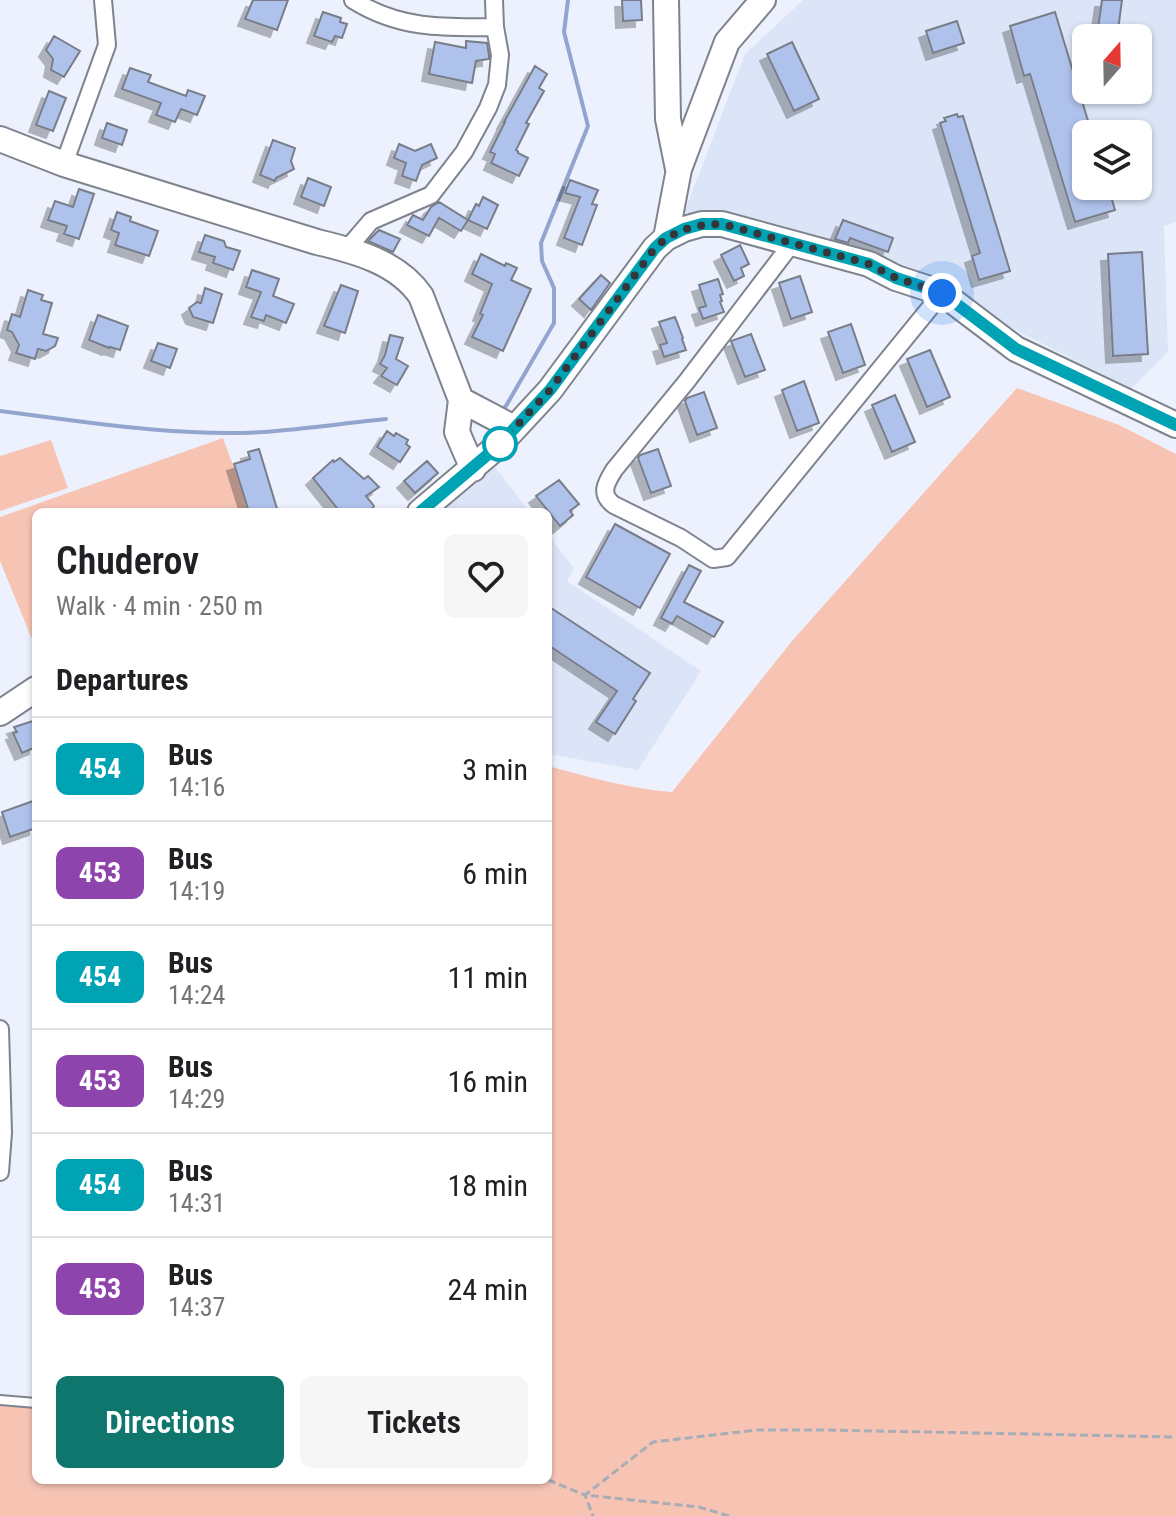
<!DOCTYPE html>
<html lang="en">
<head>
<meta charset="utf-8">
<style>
	body { margin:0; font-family:"Roboto Condensed",sans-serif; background:#f6f6f6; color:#202124; height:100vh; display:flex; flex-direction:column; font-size:30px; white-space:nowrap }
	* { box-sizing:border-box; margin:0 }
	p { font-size:26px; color:#757577 }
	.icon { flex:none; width:44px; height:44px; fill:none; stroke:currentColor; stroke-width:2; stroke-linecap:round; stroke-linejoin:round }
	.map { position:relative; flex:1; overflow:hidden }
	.details { position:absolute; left:32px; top:508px; width:520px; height:976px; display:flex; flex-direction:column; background:#fff; border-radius:12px; box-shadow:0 2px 6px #0004 }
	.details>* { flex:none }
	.badge { padding:0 16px; border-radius:12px; font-size:28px; line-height:52px }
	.needle { width:52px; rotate:20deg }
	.tools { position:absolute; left:1072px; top:24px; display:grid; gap:16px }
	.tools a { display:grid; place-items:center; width:80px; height:80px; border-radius:12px; background:#fff; box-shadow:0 2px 6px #0004; font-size:40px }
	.you { position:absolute; width:40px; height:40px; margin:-20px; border:6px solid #fff; border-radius:50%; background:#1a73e8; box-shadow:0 0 0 12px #1a73e833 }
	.map>.badge { position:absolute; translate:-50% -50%; box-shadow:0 0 0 4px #fff }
	h2 { padding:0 24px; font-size:30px; line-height:72px }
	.round { display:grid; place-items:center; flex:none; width:84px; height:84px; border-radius:12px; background:#f6f6f6 }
	.overview { display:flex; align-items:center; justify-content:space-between; height:136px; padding:0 24px }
	h1 { font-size:38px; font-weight:600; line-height:60px }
	.action { display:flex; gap:16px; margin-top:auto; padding:16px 24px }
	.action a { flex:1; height:92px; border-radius:12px; background:#0f766e; color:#fff; font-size:32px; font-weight:600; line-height:92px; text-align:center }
	.action a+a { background:#f6f6f6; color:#202124 }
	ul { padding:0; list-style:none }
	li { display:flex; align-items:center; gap:24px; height:104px; padding:0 24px; border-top:2px solid #e0e0e0 }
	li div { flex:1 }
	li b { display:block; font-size:30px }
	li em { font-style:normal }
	li .badge { min-width:88px; font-weight:700; text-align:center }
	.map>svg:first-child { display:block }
</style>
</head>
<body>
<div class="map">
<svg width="1176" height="1516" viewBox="0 0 1176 1516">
	<defs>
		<filter id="shadow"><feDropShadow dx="-7" dy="7" stdDeviation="0" flood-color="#0004"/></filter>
	</defs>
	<rect width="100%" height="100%" fill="#ecf1fd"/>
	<path fill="#dce5f8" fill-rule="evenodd" d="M803,0h373v222l-12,4 4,126 -37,37 -129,-66 -117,-63 -152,-47h-49l61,-159zM1086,38h52v52h-52zM1086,134h52v52h-52z
		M492,463l38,49h-96z
		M548,535l26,33 -7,13 134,90 -63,99 -90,-16z"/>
	<path fill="#f7c4b4" d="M1017,388l102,37 57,29v1062h-1176v-111h36v75h512v-714c41,11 82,23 124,26l120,-151z
		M223,438l27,74h-214v137l-36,-88v-44z
		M51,440l17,48 -68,23v-55z"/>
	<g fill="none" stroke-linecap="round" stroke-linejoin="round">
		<path stroke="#93a5ce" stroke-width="4" d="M0,411c87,11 175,26 264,21 41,-3 82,-9 122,-13
			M500,411l6,-5 48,-83v-35l-12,-27 -1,-18 47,-117 -24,-94 4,-32"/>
	</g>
	<path fill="#afc2ec" stroke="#787d88" stroke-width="2" filter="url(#shadow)" d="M253,0h35l-11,30 -32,-11z
		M622,0h19l1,20 -19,1z
		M1102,0h20l-4,30 -20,-2z
		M323,12l18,6 -1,4 7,2 -5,14 -7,-2 -3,6 -18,-6z
		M1055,12l37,122h-6v52h22l7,24 -40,12 -45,-148 -6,2 -14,-50z
		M957,21l7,22 -31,10 -7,-22z
		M54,36l26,15 -16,26 -13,-7 2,-11 -7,-9z
		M466,41l21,2 2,12v4l-13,2 -4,22 -43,-9 6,-32 31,6z
		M792,42l27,57 -25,12 -27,-57z
		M535,66l12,8 -8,14 5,3 -18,32 3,1 -13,26 2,1v2l10,5 -9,18 -28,-13 4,-9 -5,-2 15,-30h-1z
		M130,68l21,7 -3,7 38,14 2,-6 17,6 -8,19 -16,-6 -6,13 -19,-7 5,-12 -39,-14z
		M49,91l17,7 -13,33 -17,-6z
		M957,114l1,3 5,-1 47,155 -31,9 -7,-24 8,-3 -40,-130 6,-2 -2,-3z
		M107,123l20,7 -5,15 -20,-7z
		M273,140l22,8 -4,13 3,8 -18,9 -1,3 -15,-6z
		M399,144l16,7 16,-7 6,14 -15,7 -6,16 -14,-5 4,-13 -12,-5z
		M308,178l23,9 -7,19 -23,-9z
		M570,180l28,10 -6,14 5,1 -15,40 -18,-7 16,-41 -15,-4z
		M79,189l15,5 -15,45 -15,-5 3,-8 -19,-6 7,-19 18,6z
		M483,197l15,8 -11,24 -19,-9 -7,11 -22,-13 -10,18 -22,-11 6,-10 10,5 8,-13 8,-5 29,18 8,-16 3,2z
		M117,212l14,5 -1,4 28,10 -9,25 -34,-11 4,-12 -8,-3z
		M843,220l50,18 -5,14 -38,-14 -2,5 -13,-4z
		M379,230l21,9 -7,13 -25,-11z
		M205,235l19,6 2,6 14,4 -7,19 -20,-7 2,-6 -16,-5z
		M740,245l9,19 -8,4 3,8 -10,5 -13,-26z
		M1142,252l6,102 -35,2 -5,-102z
		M481,254l24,12 1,-3 11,5 -6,12 20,9 -28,62 -31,-14 11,-22 -3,-1 12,-30 -20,-10z
		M252,270l27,9 -6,17 21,8 -8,19 -20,-8 -2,6 -13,-4 10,-25 -15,-5z
		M601,275l9,8 -19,27 -12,-11z
		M800,276l12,36 -21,7 -12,-36z
		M718,279l5,15 -3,1 2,6 -2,1 4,10 -21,7 -4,-11 7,-2 -7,-21z
		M341,285l17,6 -13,42 -21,-7z
		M205,288l17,6 -9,29 -20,-6 -4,-9 8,-6 4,1z
		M28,290l15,5 -2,5 11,3 -9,31 15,4 -3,8 -9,5 -8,-2 -3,10 -19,-6 3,-8 -7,-13 -5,-2 5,-16 8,3z
		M98,315l30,11 -8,24 -10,-3 -1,1 -20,-8z
		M675,317l8,21 -1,1 4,11 -22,7 -4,-12 7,-2 -8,-21z
		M851,324l14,41 -22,8 -15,-41z
		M751,334l14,36 -20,7 -14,-36z
		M390,335l13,3 -7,21 12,7 -11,19 -16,-9 6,-8 -7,-4 5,-9z
		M158,343l19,6 -7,19 -19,-7z
		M930,350l20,47 -23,10 -20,-48z
		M804,381l15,42 -22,8 -15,-41z
		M704,392l13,36 -20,7 -12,-34 2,-3z
		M895,395l20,47 -23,10 -20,-47z
		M387,431l7,5 2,-3 12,7 -2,4 4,3 -10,15 -23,-15z
		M259,449l19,63h-29l-15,-48 16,-5 -2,-7z
		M658,449l13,37 -20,7 -13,-35 2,-3z
		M340,458l24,21 4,-3 11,11 -13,9 8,10 -4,6h-30l-27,-34 20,-18 1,2z
		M427,461l11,12 -23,20 -11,-12z
		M559,480l20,24 -9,7 3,4 -13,11 -24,-30z
		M615,524l55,30 -30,54 -54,-31z
		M689,565l12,6 -17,31 39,20 -9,15 -37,-21 -5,8 -11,-6z
		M548,606l102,67 -17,26 3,2 -21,33 -19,-12 21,-31 -69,-46z
		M36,720v27l-14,6 -9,-20 4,-1 -3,-5z
		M36,800v28l-26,9 -8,-25z"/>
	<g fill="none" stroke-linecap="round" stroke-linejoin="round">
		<defs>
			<path id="lane" d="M0,1400l36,3"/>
			<path id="street" d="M353,0c46,29 90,28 142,27
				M64,164l43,-119 -4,-45
				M793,242l-106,139 -73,89c-8,13 -15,24 0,35l67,33 32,21 14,-2 215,-264
				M347,249l24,-28 60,-26 33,-43 24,-44 9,-23 3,-30 -5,-28 -1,-27
				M0,1029l3,104 -3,39"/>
			<path id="secondary" d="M666,0l2,119 10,50
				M0,139l64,25 253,78c38,9 81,20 104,54l40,104 53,28
				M666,238l13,-69 48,-127 36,-42
				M461,400l-4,32 16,37
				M420,512l79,-67 51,-55 105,-142 11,-10 18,-9 18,-5h20l147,40 27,14 46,15 74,56 160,76
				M0,713l36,-24"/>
		</defs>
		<use href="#lane" stroke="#7e838e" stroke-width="12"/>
		<use href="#street" stroke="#7e838e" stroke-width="20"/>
		<use href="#secondary" stroke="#7e838e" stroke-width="28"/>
		<path stroke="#a8acb5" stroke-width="3" stroke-dasharray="8 4" stroke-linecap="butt" d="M548,1480l37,15 8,21
			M729,1516l-30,-9 -114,-12 68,-53 104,-12h70l349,7"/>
		<use href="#lane" stroke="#fff" stroke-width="8"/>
		<use href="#street" stroke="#fff" stroke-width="16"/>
		<use href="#secondary" stroke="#fff" stroke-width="24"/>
	</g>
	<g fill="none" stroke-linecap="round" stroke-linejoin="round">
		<defs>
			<path id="line" d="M420,512l79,-67 51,-55 105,-142 11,-10 18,-9 18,-5h20l147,40 27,14 46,15 74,56 160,76"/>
		</defs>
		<use href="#line" stroke="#fff" stroke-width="18"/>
		<use href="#line" stroke="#00a3b4" stroke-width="12"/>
		<path stroke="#34363a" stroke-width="8" stroke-dasharray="0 14.4" d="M500,444l50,-54 105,-142c19,-18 40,-24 67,-24l147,40 27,14 46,15"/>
	</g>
	<circle fill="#fff" stroke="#00a3b4" stroke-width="4" cx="500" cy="444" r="16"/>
</svg>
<div class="tools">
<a><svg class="needle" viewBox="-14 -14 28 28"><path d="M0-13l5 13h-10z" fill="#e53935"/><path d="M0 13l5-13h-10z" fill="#757577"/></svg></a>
<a><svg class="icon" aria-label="layers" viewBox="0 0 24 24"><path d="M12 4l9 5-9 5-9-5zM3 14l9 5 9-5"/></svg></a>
</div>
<div class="you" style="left:942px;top:293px"></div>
<section class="details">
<div class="overview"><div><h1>Chuderov</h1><p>Walk · 4 min · 250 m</p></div><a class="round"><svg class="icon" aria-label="heart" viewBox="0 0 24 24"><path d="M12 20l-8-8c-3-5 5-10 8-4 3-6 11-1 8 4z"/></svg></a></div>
<h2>Departures</h2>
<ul>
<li><span class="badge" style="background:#00a3b4;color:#fff">454</span><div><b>Bus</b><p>14:16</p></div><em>3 min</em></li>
<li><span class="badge" style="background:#8e44ad;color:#fff">453</span><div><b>Bus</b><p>14:19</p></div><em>6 min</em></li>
<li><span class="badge" style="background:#00a3b4;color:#fff">454</span><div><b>Bus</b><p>14:24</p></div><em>11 min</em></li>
<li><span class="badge" style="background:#8e44ad;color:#fff">453</span><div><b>Bus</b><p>14:29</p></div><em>16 min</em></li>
<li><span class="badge" style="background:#00a3b4;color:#fff">454</span><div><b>Bus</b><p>14:31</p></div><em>18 min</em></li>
<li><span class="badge" style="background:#8e44ad;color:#fff">453</span><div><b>Bus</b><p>14:37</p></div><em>24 min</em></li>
</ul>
<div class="action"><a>Directions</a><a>Tickets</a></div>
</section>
</div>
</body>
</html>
